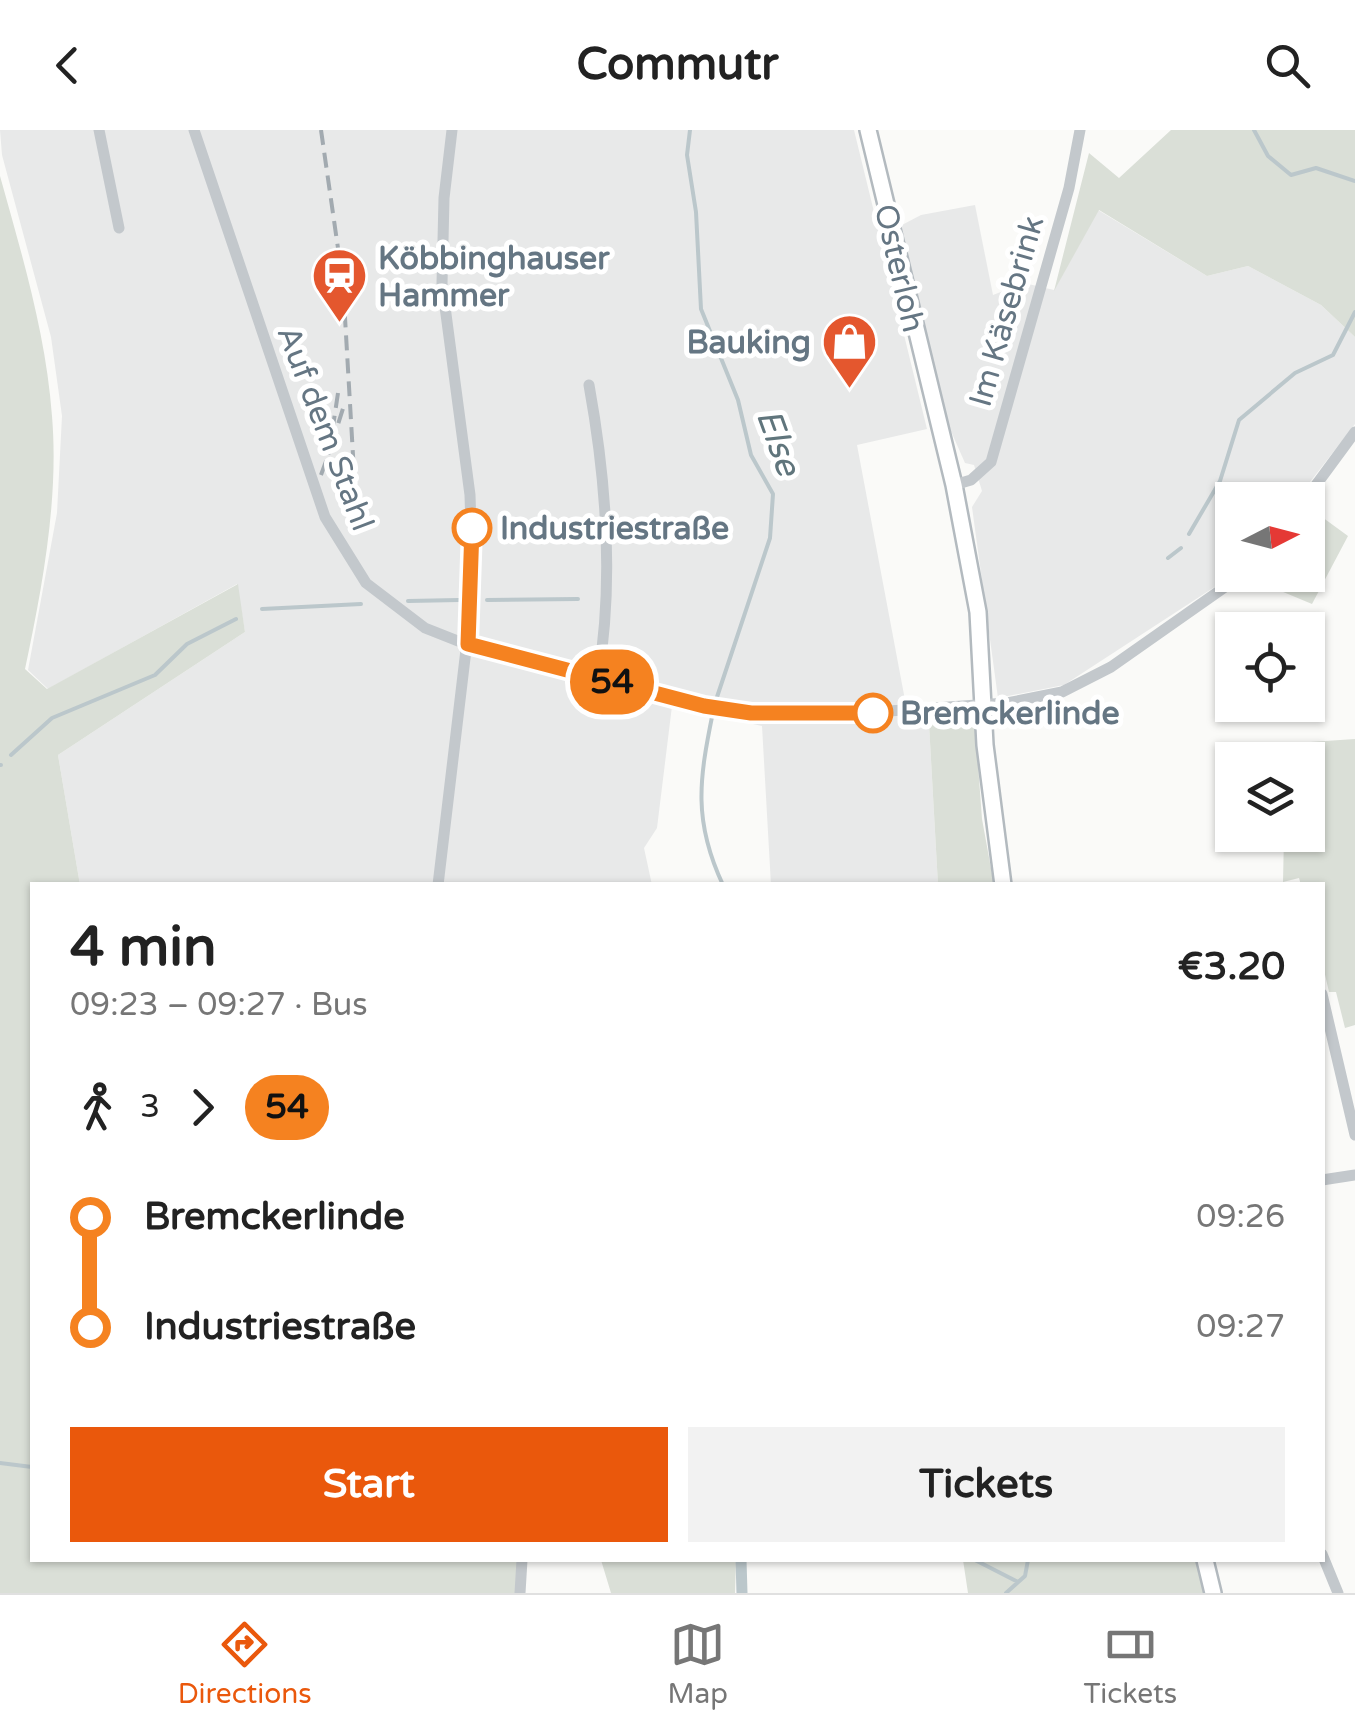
<!DOCTYPE html>
<html lang="en">
<head>
<meta charset="utf-8">
<style>
	body { margin:0; font-family:"Varela Round",sans-serif; background:#f2f2f2; color:#222; height:100vh; display:flex; flex-direction:column; font-size:38px; white-space:nowrap }
	* { box-sizing:border-box; margin:0 }
	p { font-size:32px; color:#767676 }
	.icon { flex:none; width:55px; height:55px; fill:none; stroke:currentColor; stroke-width:2; stroke-linecap:round; stroke-linejoin:round }
	.map { position:relative; flex:1; overflow:hidden }
	.sheet { position:absolute; left:30px; top:752px; width:1295px; height:680px; display:flex; flex-direction:column; background:#fff; border-radius:0px; box-shadow:0 2px 8px #0004 }
	.sheet>* { flex:none }
	.badge { padding:0 20px; border-radius:32px; font-size:35px; line-height:65px }
	.needle { width:65px; rotate:84deg }
	.buttons { position:absolute; left:1215px; top:352px; display:grid; gap:20px }
	.buttons a { display:grid; place-items:center; width:110px; height:110px; border-radius:0px; background:#fff; box-shadow:0 2px 8px #0004; font-size:50px }
	.map>.badge { position:absolute; translate:-50% -50%; box-shadow:0 0 0 5px #fff }
	.legs { display:flex; align-items:center; gap:15px; height:110px; padding:0 40px; font-size:32px }
	.legs p { margin-inline-start:auto }
	.summary { display:flex; align-items:center; justify-content:space-between; height:170px; padding:0 40px }
	h1 { font-size:55px; font-weight:700; line-height:75px }
	.primary-button { display:flex; gap:20px; margin-top:auto; padding:20px 40px }
	.primary-button a { flex:1; height:115px; border-radius:0px; background:#ea580c; color:#fff; font-size:40px; font-weight:700; line-height:115px; text-align:center }
	.primary-button a+a { background:#f2f2f2; color:#222 }
	ul { padding:0 40px; list-style:none }
	li { display:flex; align-items:center; gap:35px; height:110px; font-size:38px }
	li i { display:grid; place-items:center; width:15px; height:100%; margin:0 12px; background:currentColor }
	li i::after { content:''; width:25px; height:25px; margin:-12px; border:8px solid; border-radius:50%; background:#fff }
	li p { margin-inline-start:auto }
	li:first-child i { background:linear-gradient(#0000 50%,currentColor 0) }
	li:last-child i { background:linear-gradient(currentColor 50%,#0000 0) }
	header { display:flex; justify-content:space-between; align-items:center; height:130px; padding:0 40px; background:#fff; font-size:45px; font-weight:700 }
	.dock { display:flex; justify-content:space-around; align-items:center; height:140px; border-top:2px solid #e0e0e0; background:#fff; font-size:28px; color:#767676 }
	.dock a { display:grid; justify-items:center; gap:5px }
	.dock .selected { color:#ea580c }
	.map>svg:first-child { display:block }
</style>
</head>
<body>
<header><svg class="icon" aria-label="back" viewBox="0 0 24 24"><path d="M15 5l-7 7 7 7"/></svg>Commutr<svg class="icon" aria-label="search" viewBox="0 0 24 24"><circle cx="10" cy="10" r="6"/><path d="M15 15l6 6"/></svg></header>
<div class="map">
<svg width="1355" height="1463" viewBox="0 0 1355 1463">
	<rect width="100%" height="100%" fill="#fafaf8"/>
	<path fill="#e8e9e9" d="M0,0h854l73,299 -70,16 48,255 24,24 9,161h-167l-9,-159 -90,-20 -15,122 -13,20 8,37h-572l-22,-130 187,-123 -8,-48 -189,105 -20,-19 29,-157 5,-97 -11,-79 -49,-182z
		M975,75l18,90 31,-12 30,7 44,-80 109,66 41,-10 73,39 34,32v87l-59,76h-64l1,75 -169,110 -66,13 -26,-191 10,-16 -8,-26 -9,-2 -26,-59 -39,-178 21,-11z"/>
	<path fill="#dadfd7" d="M1171,0h184v207l-34,-32 -73,-39 -41,10 -108,-66 -45,81 35,-138 30,25z
		M0,46c22,79 46,158 52,240 7,83 -10,173 -27,253l22,20 191,-105 7,48 -187,123 22,130h-48v675h485v33h-517z
		M1311,379l37,27 -36,68 -62,-26 58,-3z
		M929,594h46l7,95 12,66h-56z
		M1355,609v286l-10,3 -9,-36h-7l-6,-26 -1,-81h-21l-2,-7 -16,4 1,-47h24v-75h-39l-4,-15z
		M601,1430h135l-1,33h-124z
		M963,1430h237l8,33h-240z"/>
	<g fill="none" stroke-linecap="round" stroke-linejoin="round">
		<path stroke="#bbc7cb" stroke-width="4" d="M690,0l-3,25 9,57 5,97 37,91 13,55 22,39 -3,44 -55,165
			M1254,0l14,26 23,19 25,-7 39,13
			M1189,404l31,-53 19,-61 56,-47 38,-18 22,-43
			M1168,428l13,-10
			M487,470l91,-1
			M408,471l51,-1
			M262,479l99,-5
			M713,582c-14,68 -20,109 10,173
			M11,625l41,-37 103,-43 32,-31 49,-25
			M0,635h1
			M0,1333l32,4
			M975,1430l43,22
			M1006,1463l19,-17 3,-16"/>
		<path stroke="#bbc7cb" stroke-width="11" d="M741,1430l1,33"/>
		<defs>
			<path id="secondary" d="M868,0l86,355 24,127 7,133 18,140
				M1205,1430l8,33"/>
		</defs>
		<use href="#secondary" stroke="#b3babf" stroke-width="20"/>
		<path stroke="#c3c8cc" stroke-width="11" d="M99,0l20,98
			M194,0l131,387 41,66 59,45 43,17 236,61 47,7 123,-1 133,-9 55,-11 49,-25 131,-92
			M589,255c17,94 25,197 9,292
			M954,355l17,-5 20,-18 78,-274 11,-58
			M1305,370l50,-68
			M438,755l35,-294 -3,-96 -28,-211 2,-86 8,-68
			M1322,864l33,141
			M1322,1050l33,-5
			M1322,1424l16,39
			M520,1463l2,-33"/>
		<use href="#secondary" stroke="#fff" stroke-width="15"/>
		<path stroke="#a2aab0" stroke-width="4" stroke-dasharray="15 8" stroke-linecap="butt" d="M321,0l22,153 14,241
			M338,263l-9,60 16,-51
			M321,345l8,-22"/>
	</g>
	<g fill="none" stroke-linecap="round" stroke-linejoin="round">
		<defs>
			<path id="line-1" d="M472,398l-4,116 236,62 47,7h122"/>
		</defs>
		<use href="#line-1" stroke="#fff" stroke-width="22"/>
		<use href="#line-1" stroke="#f58220" stroke-width="15"/>
	</g>
	<defs>
		<symbol id="station-pin" viewBox="-11 -11 22 30"><path d="M0 17L-7.5 6A9.5 9.5 0 1 1 7.5 6Z" fill="#e4572e" stroke="#fff"/><path d="M-3-6H3Q5-6 5-4V2Q5 4 3 4L4.5 6H3L1.5 4h-3L-3 6H-4.5L-3 4Q-5 4-5 2V-4Q-5-6-3-6ZM-3.5-4v3h7v-3ZM-3.5 1v1.5H-2V1ZM2 1v1.5H3.5V1Z" fill="#fff"/></symbol>
		<symbol id="shop-pin" viewBox="-11 -11 22 30"><path d="M0 17L-7.5 6A9.5 9.5 0 1 1 7.5 6Z" fill="#e4572e" stroke="#fff"/><path d="M-5-2.5h2.3a2.7 3.5 0 0 1 5.4 0H5L5.5 6h-11ZM-1.5-2.5h3a1.5 2.3 0 0 0-3 0Z" fill="#fff"/></symbol>
	</defs>
	<g fill-rule="evenodd">
		<use href="#station-pin" x="308" y="114" width="63" height="86"/>
		<use href="#shop-pin" x="818" y="180" width="63" height="86"/>
	</g>
	<g fill="#fff" stroke="#f58220" stroke-width="5">
		<circle cx="472" cy="398" r="18"/>
		<circle cx="873" cy="583" r="18"/>
	</g>
	<g text-anchor="middle" stroke-width="10" stroke-linejoin="round" paint-order="stroke">
		<g font-size="32" font-weight="bold" fill="#657683" stroke="#fff" text-anchor="start">
			<text x="378" y="139">Köbbinghauser<tspan x="378" dy="37">Hammer</tspan></text>
			<text x="811" y="223" text-anchor="end">Bauking</text>
		</g>
		<g font-size="32" fill="#657683" stroke="#fff">
			<text transform="translate(900 138) rotate(77)" y="11">Osterloh</text>
			<text transform="translate(1006 181) rotate(-74)" y="11">Im Käsebrink</text>
			<text transform="translate(326 298) rotate(69)" y="11">Auf dem Stahl</text>
		</g>
		<g font-size="32" font-weight="bold" fill="#657683" stroke="#fff" text-anchor="start">
			<text x="500" y="409">Industriestraße</text>
			<text x="900" y="594">Bremckerlinde</text>
		</g>
		<g font-size="35" font-style="italic" fill="#60757c" stroke="#fff">
			<text transform="translate(779 312) rotate(70)" y="12">Else</text>
		</g>
	</g>
</svg>
<div class="buttons">
<a><svg class="needle" viewBox="-14 -14 28 28"><path d="M0-13l5 13h-10z" fill="#e53935"/><path d="M0 13l5-13h-10z" fill="#767676"/></svg></a>
<a><svg class="icon" aria-label="locate" viewBox="0 0 24 24"><circle cx="12" cy="12" r="6"/><path d="M12 2v4M12 18v4M2 12h4M18 12h4"/></svg></a>
<a><svg class="icon" aria-label="layers" viewBox="0 0 24 24"><path d="M12 4l9 5-9 5-9-5zM3 14l9 5 9-5"/></svg></a>
</div>
<b class="badge" style="left:612px;top:552px;background:#f58220;color:#111">54</b>
<section class="sheet">
<div class="summary"><div><h1>4 min</h1><p>09:23 – 09:27 · Bus</p></div><b>€3.20</b></div>
<div class="legs"><svg class="icon" aria-label="walk" viewBox="0 0 24 24"><circle cx="13" cy="4" r="2"/><path d="M13 8l-2 6 4 7M11 14l-3 7M7 12l3-4h3l4 4"/></svg>3<svg class="icon" aria-label="forward" viewBox="0 0 24 24"><path d="M9 5l7 7-7 7"/></svg><b class="badge" style="background:#f58220;color:#111">54</b></div>
<ul>
<li><i style="color:#f58220"></i><b>Bremckerlinde</b><p>09:26</p></li>
<li><i style="color:#f58220"></i><b>Industriestraße</b><p>09:27</p></li>
</ul>
<div class="primary-button"><a>Start</a><a>Tickets</a></div>
</section>
</div>
<nav class="dock">
<a class="selected"><svg class="icon" aria-label="directions" viewBox="0 0 24 24"><path d="M12 3l9 9-9 9-9-9zM9 14v-3h6M13 9l2 2-2 2"/></svg>Directions</a>
<a><svg class="icon" aria-label="map" viewBox="0 0 24 24"><path d="M3 6l6-2 6 2 6-2v14l-6 2-6-2-6 2zM9 4v14M15 6v14"/></svg>Map</a>
<a><svg class="icon" aria-label="tickets" viewBox="0 0 24 24"><path d="M3 7h18v10H3zM15 7v10"/></svg>Tickets</a>
</nav>
</body>
</html>
